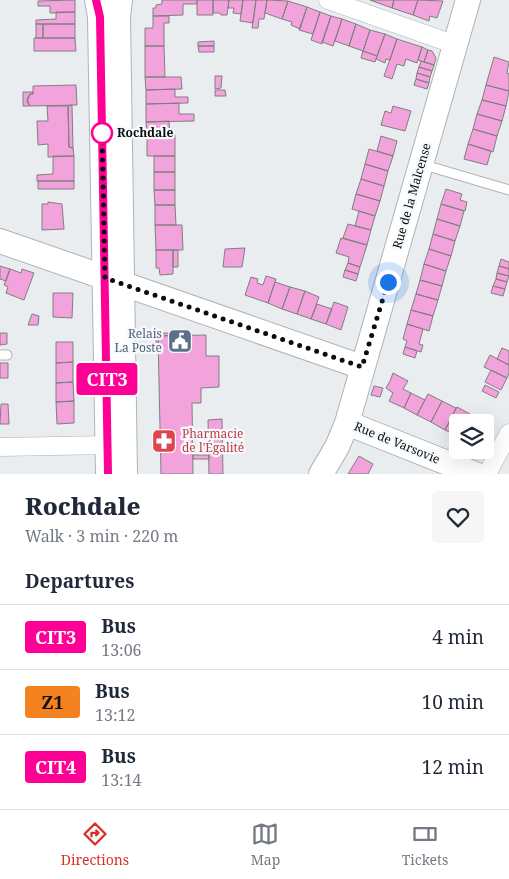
<!DOCTYPE html>
<html lang="en">
<head>
<meta charset="utf-8">
<style>
	body { margin:0; font-family:"Noto Serif",serif; background:#f6f6f7; color:#1f2937; height:100vh; display:flex; flex-direction:column; font-size:19px; white-space:nowrap }
	* { box-sizing:border-box; margin:0 }
	p { font-size:16px; color:#747a83 }
	.icon { flex:none; width:28px; height:28px; fill:none; stroke:currentColor; stroke-width:2; stroke-linecap:round; stroke-linejoin:round }
	.map { position:relative; height:474px; overflow:hidden }
	.details { display:flex; flex-direction:column; background:#fff; flex:1 }
	.details>* { flex:none }
	.badge { padding:0 10px; border-radius:4px; font-size:18px; line-height:32px }
	.buttons { position:absolute; left:449px; top:414px; display:grid; gap:10px }
	.buttons a { display:grid; place-items:center; width:45px; height:45px; border-radius:5px; background:#fff; box-shadow:0 5px 20px #0002; font-size:25px }
	.you { position:absolute; width:25px; height:25px; margin:-12px; border:4px solid #fff; border-radius:50%; background:#1a73e8; box-shadow:0 0 0 8px #1a73e833 }
	.map>.badge { position:absolute; translate:-50% -50%; box-shadow:0 0 0 2px #fff }
	h2 { padding:0 25px; font-size:19px; line-height:45px }
	.round { display:grid; place-items:center; flex:none; width:52px; height:52px; border-radius:5px; background:#f6f6f7 }
	.headline { display:flex; align-items:center; justify-content:space-between; height:85px; padding:0 25px }
	h1 { font-size:24px; font-weight:800; line-height:38px }
	ul { padding:0; list-style:none }
	li { display:flex; align-items:center; gap:15px; height:65px; padding:0 25px; border-top:1px solid #e0e1e3 }
	li div { flex:1 }
	li b { display:block; font-size:19px }
	li em { font-style:normal }
	li .badge { min-width:55px; font-weight:700; text-align:center }
	.tab-bar { display:flex; justify-content:space-around; align-items:center; height:70px; border-top:1px solid #e0e1e3; background:#fff; font-size:14px; color:#747a83 }
	.tab-bar a { display:grid; justify-items:center; gap:2px }
	.tab-bar .on { color:#d93025 }
	.map>svg:first-child { display:block }
</style>
</head>
<body>
<div class="map">
<svg width="509" height="474" viewBox="0 0 509 474">
	<rect width="100%" height="100%" fill="#e9edef"/>
	<path fill="#f2a3db" stroke="#817e80" d="M75,0v12l-25,1v-7h-12v-5z
		M162,0h35v4h-14v11l-30,1v-8h3v-3l6,-1z
		M197,0h16v15h-16z
		M213,0h16l-2,15h-6l-1,-2h-7z
		M229,0h14l-2,14 -8,-1 1,-5h-6z
		M243,0h13l-3,23 -13,-2z
		M256,0h11l-3,19h-5l-1,9h-6z
		M267,0l21,1 -6,18 -17,-6z
		M370,0h24l-2,8z
		M394,0h24l-5,15 -21,-7z
		M418,0l25,1 -6,17 -7,-2 -1,5 -16,-6z
		M288,1l19,6 -7,22 -9,-4 1,-3 -10,-3z
		M307,7l13,5 -7,22 -14,-4z
		M56,12h19v12h-39v-4l20,-1z
		M320,12l11,4 -9,28 -11,-4z
		M153,16h16v7h-5v23h-19v-18h8z
		M331,16l11,3 -9,27 -11,-4z
		M342,19l14,5 -7,22 -14,-5z
		M36,24h7v14h-7z
		M43,24h32v14h-32z
		M356,24l14,6 -7,21 -14,-5z
		M370,30l15,4 -8,22 -14,-5z
		M385,34l12,5 -7,21 -4,-1 -1,4 -9,-4z
		M34,38h41l1,13h-42z
		M397,39l25,8 -5,16 -11,-4 -2,7 -7,-2 -5,15 -8,-3z
		M214,41v5h-16v-4z
		M145,46h19l1,31h-20z
		M198,46h16v6h-15z
		M422,47l6,3 -4,12 -6,-2z
		M428,50l4,1 4,7 -2,7 -10,-3z
		M363,51l14,5 -2,6 -14,-4z
		M494,57l15,5 -2,11 2,1v17l-23,-6z
		M421,61l13,4 -2,6 -13,-4z
		M419,67l13,4 -2,6 -13,-4z
		M417,73l13,4 -1,6 -13,-4z
		M215,76h7l-1,12 -6,1z
		M145,77h36l1,12 -36,1z
		M416,79l13,4 -2,6 -13,-4z
		M76,85l1,20 -47,1 -3,-4 3,-8h3v-8z
		M486,85l23,6 -3,15 -24,-6z
		M175,89v8h13v6l-42,1v-14z
		M215,90h10l1,6h-11z
		M23,92h10v2h-3l-3,5 3,7h-7z
		M482,100l24,6 -4,15 -25,-7z
		M179,103v11h15v7l-48,1v-18z
		M72,105l1,43 -4,-1 -1,-41z
		M47,106h21l1,41 4,1 1,8 -26,1v-13l-10,1 -1,-24h11z
		M393,106l18,5 -6,20 -24,-6 4,-14 6,2z
		M477,114l25,7 -5,15 -24,-7z
		M169,121l1,14 -23,1 -1,-14z
		M473,129l24,7 -4,16 -25,-8z
		M175,135v21h-28v-20z
		M381,136l16,5 -4,15 -16,-5z
		M468,144l23,7 -4,14 -23,-6z
		M369,149l24,7 -5,15 -23,-7z
		M53,156h21v25h-37v-6l16,-1z
		M154,156h21v16h-21z
		M365,164l23,7 -4,15 -23,-7z
		M154,172h21v18h-21z
		M361,179l23,7 -4,15 -24,-7z
		M38,181h36v8h-36z
		M446,189l16,5 -2,6 7,2 -2,9 -24,-7z
		M154,190h21v15h-20z
		M356,194l24,7 -5,15 -23,-7z
		M48,202l14,2 2,25 -22,1v-26h6z
		M441,204l23,7 -4,15 -23,-7z
		M155,205h20l1,20h-21z
		M359,211l16,5 -4,14 -16,-4z
		M437,219l23,7 -5,15 -22,-7z
		M348,224l23,6 -4,15 -24,-7z
		M155,225h27l1,25h-27z
		M433,234l22,7 -4,15 -22,-7z
		M341,238l26,7 -7,22 -12,-4 1,-6 -13,-4z
		M245,248l-3,19h-19l2,-18z
		M429,249l22,7 -5,15 -22,-7z
		M156,250h17v24l-13,1 -1,-7h-3z
		M173,250h5v17h-5z
		M501,259l8,3v7l-10,-3z
		M348,263l12,4 -2,7 -13,-4z
		M424,264l22,7 -4,15 -22,-6z
		M0,266l10,3 -4,12 -6,-2z
		M499,266l10,3v7l-12,-3z
		M10,269l11,4 1,-4 12,4 -10,27 -18,-7 2,-6 -4,-2z
		M345,270l13,4 -2,7 -13,-4z
		M497,273l12,3 -2,6 -11,-3z
		M266,276l10,3 -8,24 -23,-8 6,-18 7,2 -1,4 6,2z
		M496,279l11,3 -2,7 -12,-3z
		M420,280l22,6 -4,14 -22,-6z
		M275,282l15,5 -8,22 -14,-6z
		M493,286l12,3 -2,7 -12,-3z
		M290,287l15,4 -8,23 -15,-5z
		M305,291l14,6 -8,22 -14,-5z
		M53,293h20l-1,25 -19,-1z
		M416,294l22,6 -5,16 -22,-6z
		M334,302l14,5 -7,23 -15,-6z
		M317,304l15,5 -6,15 -15,-5z
		M411,310l22,6 -4,15 -22,-7z
		M32,314l7,2 -1,9h-10z
		M407,324l16,5 -4,15 4,1 -2,7 -16,-5 2,-6 -4,-2z
		M0,333h7v11l-7,1z
		M156,333h27v2l-25,1 1,12h-3z
		M206,335v21h13v31l-18,1v15h-9l1,71h-32l-3,-138z
		M56,342h17v20l-17,1z
		M405,347l12,4 -2,7 -12,-4z
		M502,348l7,3v14l-12,-6z
		M490,355l19,10v8l-2,5 -23,-11z
		M73,362v20l-17,1v-20z
		M0,363h8v15h-8z
		M491,370l16,8 -6,12 -16,-8z
		M393,373l15,8 -5,8 8,4 -7,15 -15,-7 4,-8 -7,-5 4,-7z
		M73,382l1,19 -18,1v-19z
		M485,385l14,7 -3,6 -14,-7z
		M374,386l9,2 -3,9 -9,-2z
		M411,393l14,7 -8,15 -13,-7z
		M428,394l14,7 -11,21 -14,-7z
		M74,401v22l-17,1 -1,-22z
		M442,401l14,7 -11,22 -14,-8z
		M1,404h7l1,20h-9z
		M457,407l13,7 -4,8h-8v14l-13,-6z
		M222,419l1,55h-14l-1,-54z
		M193,455h16v4h-16z
		M359,456l14,8 -5,10h-20z"/>
	<g fill="none" stroke-linecap="round" stroke-linejoin="round">
		<defs>
			<path id="lane" d="M421,164l88,26
				M0,355h7"/>
			<path id="street" d="M328,0l128,45
				M0,447l108,-2
				M487,474l22,-41"/>
			<path id="secondary" d="M97,0l3,17 8,457
				M120,0l-2,17 7,457
				M0,241l362,126
				M347,423l128,51
				M321,474l16,-27 10,-24 121,-423"/>
		</defs>
		<use href="#lane" stroke="#b0b3b5" stroke-width="11"/>
		<use href="#street" stroke="#b0b3b5" stroke-width="19"/>
		<use href="#secondary" stroke="#b0b3b5" stroke-width="26"/>
		<use href="#lane" stroke="#fff" stroke-width="9"/>
		<use href="#street" stroke="#fff" stroke-width="18"/>
		<use href="#secondary" stroke="#fff" stroke-width="24"/>
	</g>
	<g fill="none" stroke-linecap="round" stroke-linejoin="round">
		<defs>
			<path id="line" d="M96,0l4,17 8,457"/>
		</defs>
		<use href="#line" stroke="#fff" stroke-width="11"/>
		<use href="#line" stroke="#ff0096" stroke-width="8"/>
		<path stroke="#0b0c0d" stroke-width="5" stroke-dasharray="0 9" d="M102,133l3,145 257,89 26,-85"/>
	</g>
	<defs>
		<symbol id="civic-square" viewBox="-11 -11 22 22"><rect x="-9" y="-9" width="18" height="18" rx="4" fill="#5c6f8a" stroke="#f7fafd"/><path d="M-.6-6.5H3V-4.5H.6V-3L4-1V1h2V6H-6V1h2V-1L-.6-3ZM-1.2 2.5V6h2.4V2.5Z" fill="#fff"/></symbol>
		<symbol id="pharmacy-square" viewBox="-11 -11 22 22"><rect x="-9" y="-9" width="18" height="18" rx="4" fill="#e0444e" stroke="#f7fafd"/><path d="M-2-6h4v4h4v4h-4v4h-4v-4h-4v-4h4Z" fill="#fff"/></symbol>
	</defs>
	<g fill-rule="evenodd">
		<use href="#civic-square" x="166" y="327" width="28" height="28"/>
		<use href="#pharmacy-square" x="150" y="427" width="28" height="28"/>
	</g>
	<circle fill="#fff" stroke="#ff0096" stroke-width="2.5" cx="102" cy="133" r="10"/>
	<g text-anchor="middle" stroke-width="4.5" stroke-linejoin="round" paint-order="stroke">
		<g font-size="12" font-weight="bold" fill="#0b0c0d" stroke="#f7fafd" text-anchor="start">
			<text x="117" y="137">Rochdale</text>
		</g>
		<g font-size="12" fill="#0b0c0d" stroke="#f7fafd">
			<text transform="translate(412 196) rotate(-74)" y="4">Rue de la Malcense</text>
			<text transform="translate(397 443) rotate(22)" y="4">Rue de Varsovie</text>
		</g>
		<g font-size="12" fill="#4e5e75" stroke="#f7fafd" text-anchor="end">
			<text x="162" y="338">Relais<tspan x="162" dy="14">La Poste</tspan></text>
		</g>
		<g font-size="12" fill="#be3a42" stroke="#f7fafd" text-anchor="start">
			<text x="182" y="438">Pharmacie<tspan x="182" dy="14">de l'Égalité</tspan></text>
		</g>
	</g>
</svg>
<div class="buttons">
<a><svg class="icon" aria-label="layers" viewBox="0 0 24 24"><path d="M12 4l9 5-9 5-9-5zM3 14l9 5 9-5"/></svg></a>
</div>
<div class="you" style="left:388px;top:282px"></div>
<b class="badge" style="left:107px;top:379px;background:#ff0096;color:#fff">CIT3</b>
</div>
<section class="details">
<div class="headline"><div><h1>Rochdale</h1><p>Walk · 3 min · 220 m</p></div><a class="round"><svg class="icon" aria-label="heart" viewBox="0 0 24 24"><path d="M12 20l-8-8c-3-5 5-10 8-4 3-6 11-1 8 4z"/></svg></a></div>
<h2>Departures</h2>
<ul>
<li><span class="badge" style="background:#ff0096;color:#fff">CIT3</span><div><b>Bus</b><p>13:06</p></div><em>4 min</em></li>
<li><span class="badge" style="background:#f58220;color:#111">Z1</span><div><b>Bus</b><p>13:12</p></div><em>10 min</em></li>
<li><span class="badge" style="background:#ff0096;color:#fff">CIT4</span><div><b>Bus</b><p>13:14</p></div><em>12 min</em></li>
</ul>
</section>
<nav class="tab-bar">
<a class="on"><svg class="icon" aria-label="directions" viewBox="0 0 24 24"><path d="M12 3l9 9-9 9-9-9zM9 14v-3h6M13 9l2 2-2 2"/></svg>Directions</a>
<a><svg class="icon" aria-label="map" viewBox="0 0 24 24"><path d="M3 6l6-2 6 2 6-2v14l-6 2-6-2-6 2zM9 4v14M15 6v14"/></svg>Map</a>
<a><svg class="icon" aria-label="tickets" viewBox="0 0 24 24"><path d="M3 7h18v10H3zM15 7v10"/></svg>Tickets</a>
</nav>
</body>
</html>
